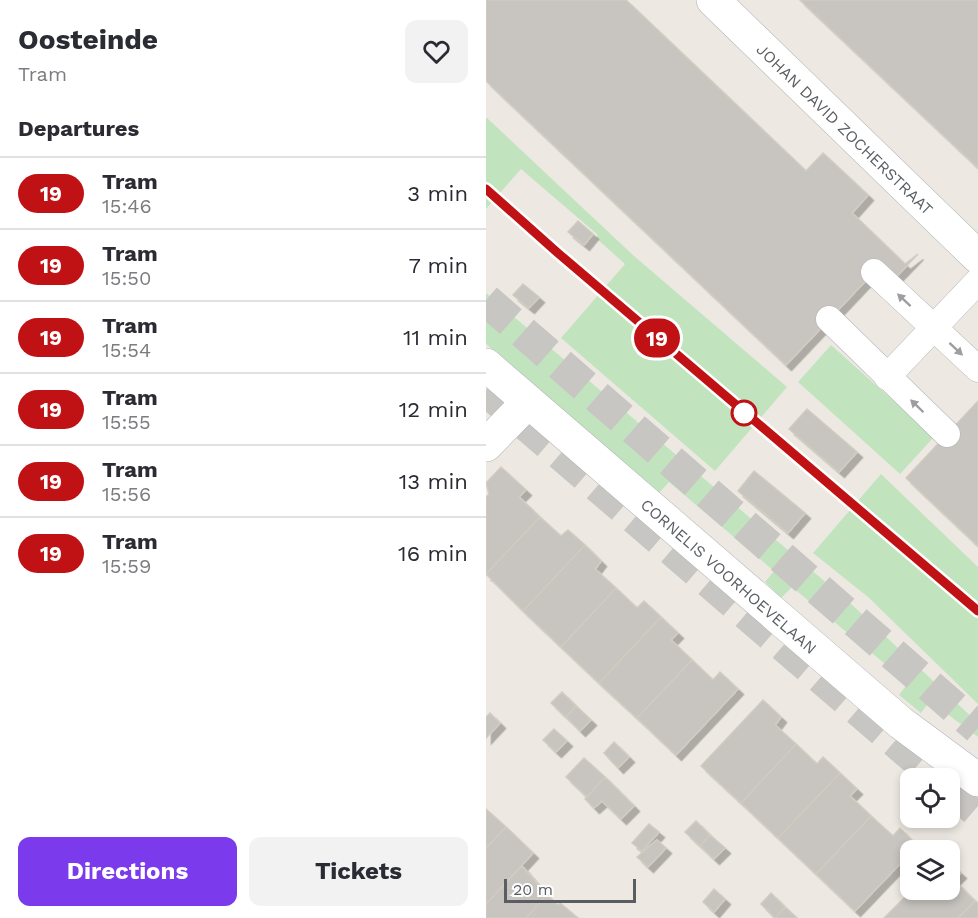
<!DOCTYPE html>
<html lang="en">
<head>
<meta charset="utf-8">
<style>
	body { margin:0; font-family:"Work Sans",sans-serif; background:#f2f2f3; color:#2b2b33; height:100vh; display:flex; flex-direction:column; font-size:22px; white-space:nowrap }
	* { box-sizing:border-box; margin:0 }
	p { font-size:20px; color:#7c7c81 }
	.icon { flex:none; width:33px; height:33px; fill:none; stroke:currentColor; stroke-width:2; stroke-linecap:round; stroke-linejoin:round }
	.map { position:relative; flex:1; overflow:hidden }
	.details { display:flex; flex-direction:column; background:#fff; width:486px }
	.details>* { flex:none }
	.badge { padding:0 12px; border-radius:20px; font-size:21px; line-height:39px }
	.fabs { position:absolute; left:414px; top:768px; display:grid; gap:12px }
	.fabs a { display:grid; place-items:center; width:60px; height:60px; border-radius:12px; background:#fff; box-shadow:0 3px 9px #0003; font-size:30px }
	.scale { position:absolute; left:18px; bottom:15px; width:132px; box-sizing:border-box; padding-left:6px; border:3px solid #5a5e62; border-top:0; font-size:16px; line-height:21px; white-space:nowrap; color:#5a5e62; -webkit-text-stroke:4px #fff; paint-order:stroke }
	.map>.badge { position:absolute; translate:-50% -50%; box-shadow:0 0 0 3px #fff }
	h2 { padding:0 18px; font-size:22px; line-height:54px }
	.round { display:grid; place-items:center; flex:none; width:63px; height:63px; border-radius:12px; background:#f2f2f3 }
	.summary { display:flex; align-items:center; justify-content:space-between; height:102px; padding:0 18px }
	h1 { font-size:28px; font-weight:700; line-height:45px }
	.button { display:flex; gap:12px; margin-top:auto; padding:12px 18px }
	.button a { flex:1; height:69px; border-radius:12px; background:#7c3aed; color:#fff; font-size:24px; font-weight:700; line-height:69px; text-align:center }
	.button a+a { background:#f2f2f3; color:#2b2b33 }
	ul { padding:0; list-style:none }
	li { display:flex; align-items:center; gap:18px; height:72px; padding:0 18px; border-top:2px solid #e1e1e2 }
	li div { flex:1 }
	li b { display:block; font-size:22px }
	li em { font-style:normal }
	li .badge { min-width:66px; font-weight:700; text-align:center }
	main { display:flex; flex:1; min-height:0 }
	.map>svg:first-child { display:block }
</style>
</head>
<body>
<main>
<section class="details">
<div class="summary"><div><h1>Oosteinde</h1><p>Tram</p></div><a class="round"><svg class="icon" aria-label="heart" viewBox="0 0 24 24"><path d="M12 20l-8-8c-3-5 5-10 8-4 3-6 11-1 8 4z"/></svg></a></div>
<h2>Departures</h2>
<ul>
<li><span class="badge" style="background:#c01115;color:#fff">19</span><div><b>Tram</b><p>15:46</p></div><em>3 min</em></li>
<li><span class="badge" style="background:#c01115;color:#fff">19</span><div><b>Tram</b><p>15:50</p></div><em>7 min</em></li>
<li><span class="badge" style="background:#c01115;color:#fff">19</span><div><b>Tram</b><p>15:54</p></div><em>11 min</em></li>
<li><span class="badge" style="background:#c01115;color:#fff">19</span><div><b>Tram</b><p>15:55</p></div><em>12 min</em></li>
<li><span class="badge" style="background:#c01115;color:#fff">19</span><div><b>Tram</b><p>15:56</p></div><em>13 min</em></li>
<li><span class="badge" style="background:#c01115;color:#fff">19</span><div><b>Tram</b><p>15:59</p></div><em>16 min</em></li>
</ul>
<div class="button"><a>Directions</a><a>Tickets</a></div>
</section>
<div class="map">
<svg width="492" height="918" viewBox="0 0 492 918">
	<defs>
		<filter id="shadow"><feDropShadow dx="5.5" dy="5.5" stdDeviation="0" flood-color="#0004"/></filter>
	</defs>
	<rect width="100%" height="100%" fill="#ede9e2"/>
	<path fill="#c1e4be" d="M0,117l148,139 153,131 -72,84 -154,-133 64,-74 -29,-26 2,-3 -77,-66 -35,40z
		M0,293l363,309 129,121v14l-48,-36 -9,12 -22,-18 9,-12 -116,-96 -11,11 -16,-16 9,-11 -105,-89 -10,11 -173,-149z
		M345,345l103,92 -34,37 -102,-92z
		M395,474l97,93v137l-110,-107 -55,-44z"/>
	<path fill="#c8c4bf" stroke="#d1cbc0" stroke-width="1.5" filter="url(#shadow)" d="M0,0h140l180,171 17,-18 45,42 -16,18 53,51 13,-10 -22,23 -22,-5 -88,93 -300,-284z
		M314,0h178v168z
		M92,221l15,13 -9,11 -16,-13z
		M37,284l16,13 -10,11 -16,-13z
		M492,401v145l-72,-68z
		M321,409l50,43 -18,20 -50,-43z
		M15,467l25,23 -7,7 21,20 -54,57v-77l3,-3 -3,-11z
		M268,471l51,42 -17,20 -50,-42z
		M54,517l21,19 7,-6 17,15 -62,66 -37,-37z
		M99,545l16,16 -6,8 21,19 -55,59 -38,-36z
		M130,588l21,20 7,-7 17,16 -62,66 -38,-36z
		M175,617l17,16 -7,7 21,20 -55,58 -38,-35z
		M206,660l21,20 7,-8 18,17 -62,66 -39,-37z
		M76,692l14,14 -10,11 -15,-14z
		M277,700l18,17 -6,8 21,19 -55,59 -40,-37z
		M90,706l15,14 -11,11 -14,-14z
		M4,713l10,10 -14,15v-21z
		M68,729l13,12 -11,11 -13,-12z
		M128,742l15,15 -11,11 -14,-15z
		M310,744l21,20 6,-7 17,16 -62,65 -37,-35z
		M98,758l21,19 -18,20 -21,-20z
		M354,773l17,16 -7,7 21,20 -55,58 -38,-36z
		M119,777l29,29 -13,13 -19,-18 -8,7 -9,-9z
		M0,809l20,18 -20,21z
		M385,816l22,20 7,-8 17,18 -62,65 -39,-37z
		M210,821l14,14 -10,11 -15,-14z
		M163,824l10,8 -17,19 -10,-8z
		M20,827l27,26 -47,51v-56z
		M224,835l15,13 -11,11 -14,-13z
		M171,840l9,8 -18,19 -11,-10z
		M464,863l11,10 -7,7 21,21 -17,17h-74l28,-28h38z
		M36,866l25,29 -21,23h-40v-14z
		M228,889l11,10 -11,13 -11,-10z
		M285,893l14,14 -10,11 -14,-14z
		M61,895l11,10 2,-2 18,15h-52z
		M489,901l3,2v15h-20z
		M299,907l12,11h-22z"/>
	<g fill="none" stroke-linecap="round" stroke-linejoin="round">
		<path stroke="#c8c6c2" stroke-width="33" stroke-dasharray="33 16" stroke-linecap="butt" d="M0,300l492,428
			M0,390l452,388
			M464,788l28,24"/>
		<defs>
			<path id="lane" d="M388,272l104,97
				M343,319l118,115
				M401,377l91,-96"/>
			<path id="street" d="M227,0l265,257
				M0,365l415,358 77,57
				M0,445l42,-43"/>
		</defs>
		<use href="#lane" stroke="#b2b5b9" stroke-width="27"/>
		<use href="#street" stroke="#b2b5b9" stroke-width="34"/>
		<use href="#lane" stroke="#fff" stroke-width="26"/>
		<use href="#street" stroke="#fff" stroke-width="33"/>
	</g>
	<defs><path id="oneway-solid" d="M-6-.8H1V-3.2L6.5 0L1 3.2V.8H-6Z" transform="scale(1.5)"/></defs>
	<g fill="#9c9ea1">
		<use href="#oneway-solid" transform="translate(418 300) rotate(-137)"/>
		<use href="#oneway-solid" transform="translate(470 349) rotate(43)"/>
		<use href="#oneway-solid" transform="translate(431 406) rotate(-136)"/>
	</g>
	<g fill="none" stroke-linecap="round" stroke-linejoin="round">
		<defs>
			<path id="line" d="M0,189l73,65 419,357"/>
		</defs>
		<use href="#line" stroke="#fff" stroke-width="14"/>
		<use href="#line" stroke="#c01115" stroke-width="9"/>
	</g>
	<circle fill="#fff" stroke="#c01115" stroke-width="3" cx="258" cy="413" r="12"/>
	<g text-anchor="middle" stroke-width="4.5" stroke-linejoin="round" paint-order="stroke">
		<g font-size="16" fill="#5a5e62" stroke="#fff">
			<text transform="translate(359 129) rotate(44)" y="6">JOHAN DAVID ZOCHERSTRAAT</text>
			<text transform="translate(243 576) rotate(41)" y="6">CORNELIS VOORHOEVELAAN</text>
		</g>
	</g>
</svg>
<div class="fabs">
<a><svg class="icon" aria-label="locate" viewBox="0 0 24 24"><circle cx="12" cy="12" r="6"/><path d="M12 2v4M12 18v4M2 12h4M18 12h4"/></svg></a>
<a><svg class="icon" aria-label="layers" viewBox="0 0 24 24"><path d="M12 4l9 5-9 5-9-5zM3 14l9 5 9-5"/></svg></a>
</div>
<div class="scale">20 m</div>
<b class="badge" style="left:171px;top:338px;background:#c01115;color:#fff">19</b>
</div>
</main>
</body>
</html>
